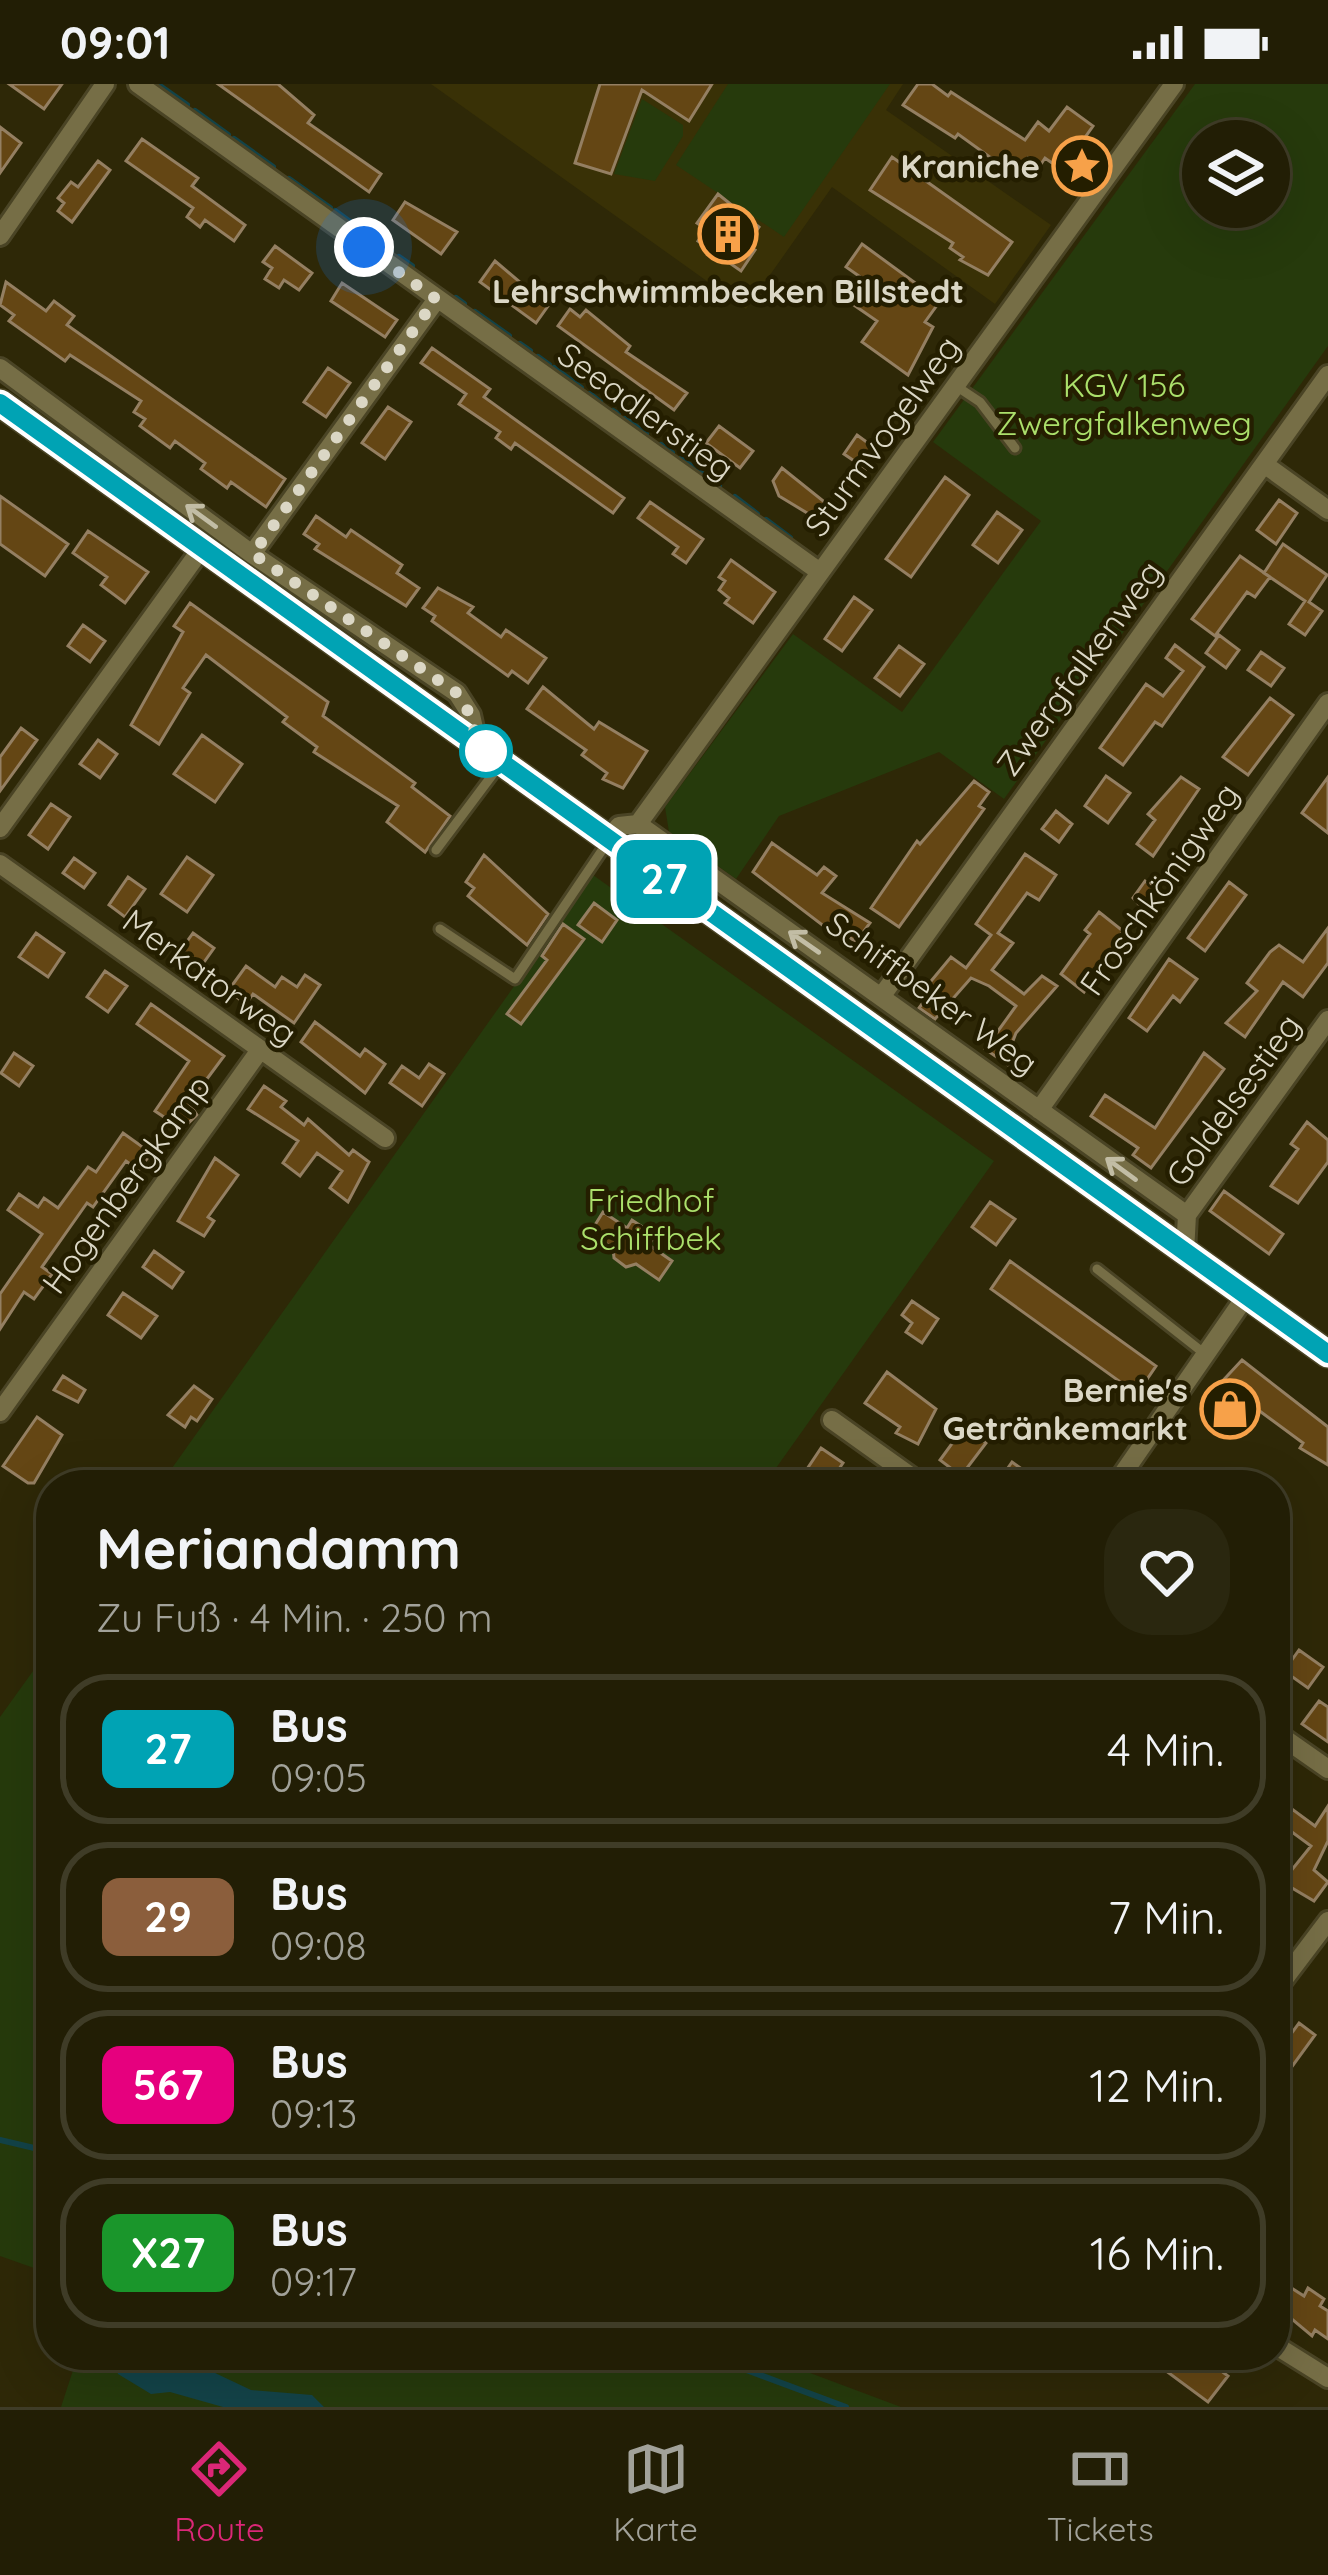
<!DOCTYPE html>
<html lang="de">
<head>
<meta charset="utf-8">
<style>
	body { margin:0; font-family:Quicksand,sans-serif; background:#2a270f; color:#f1f3f6; height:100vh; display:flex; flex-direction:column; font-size:45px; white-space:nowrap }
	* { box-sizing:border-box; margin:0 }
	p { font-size:39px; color:#a2a29a }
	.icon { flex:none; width:66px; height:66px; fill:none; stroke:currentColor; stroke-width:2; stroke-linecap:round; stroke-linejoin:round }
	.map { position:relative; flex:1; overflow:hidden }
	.drawer { position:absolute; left:36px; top:1386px; width:1254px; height:900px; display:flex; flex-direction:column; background:#221e05; border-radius:48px; box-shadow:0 12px 48px #0002,0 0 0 3px #3f3c27 }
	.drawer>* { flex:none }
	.badge { padding:0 24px; border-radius:18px; font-size:42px; line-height:78px }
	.tools { position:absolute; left:1182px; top:36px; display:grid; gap:24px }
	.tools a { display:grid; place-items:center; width:108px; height:108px; border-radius:50%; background:#221e05; box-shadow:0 12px 48px #0002,0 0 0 3px #3f3c27; font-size:60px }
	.you { position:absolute; width:60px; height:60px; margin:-30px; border:9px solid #fff; border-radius:50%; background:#1a73e8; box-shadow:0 0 0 18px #1a73e833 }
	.map>.badge { position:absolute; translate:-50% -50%; box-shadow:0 0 0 6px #fff }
	.round { display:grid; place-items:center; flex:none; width:126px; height:126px; border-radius:48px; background:#2a270f }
	.head { display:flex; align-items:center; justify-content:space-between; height:204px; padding:0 60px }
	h1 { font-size:57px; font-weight:800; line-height:90px }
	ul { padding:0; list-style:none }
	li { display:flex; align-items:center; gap:36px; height:150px; margin:0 24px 18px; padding:0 36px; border:6px solid #3f3c27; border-radius:48px }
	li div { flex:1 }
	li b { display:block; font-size:45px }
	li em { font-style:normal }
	li .badge { min-width:132px; font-weight:700; text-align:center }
	.status { display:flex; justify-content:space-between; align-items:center; height:84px; padding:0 60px; background:#221e05; direction:ltr }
	.status svg { height:33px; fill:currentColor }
	.menu { display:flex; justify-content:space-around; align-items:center; height:168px; border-top:3px solid #3f3c27; background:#221e05; font-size:33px; color:#a2a29a }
	.menu a { display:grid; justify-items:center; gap:6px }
	.menu .current { color:#db2777 }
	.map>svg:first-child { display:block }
</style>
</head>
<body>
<div class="status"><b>09:01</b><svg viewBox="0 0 49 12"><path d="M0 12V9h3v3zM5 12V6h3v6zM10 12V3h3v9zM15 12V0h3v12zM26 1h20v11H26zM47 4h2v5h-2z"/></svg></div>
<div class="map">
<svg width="1328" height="2323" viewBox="0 0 1328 2323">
	<rect width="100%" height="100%" fill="#2e2807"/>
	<path fill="#393106" d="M431,0h472l-17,26 165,115 -56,79 -163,-117 -86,122z"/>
	<path fill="#263a0c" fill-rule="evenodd" d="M728,0h162l-106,153 -108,-72z
		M1195,0h133v262l-324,453 -65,-47 -160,64 -43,63 -67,-47 -4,-25 128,-173 109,78 139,-191 -108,-79zM1203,57h66v66h-66z
		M642,15l41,26v11l-28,45 -41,-7z
		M593,791l401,286 -230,324h-604z
		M51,1562v628l-51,-18v-539z
		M78,2271h684l139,52h-840z"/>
	<path fill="#134348" d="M112,2271h65l74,35 61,5 12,12h-101l-53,-15 -19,2 -33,-20z"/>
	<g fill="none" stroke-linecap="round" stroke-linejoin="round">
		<path stroke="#134348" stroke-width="6" d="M160,2l27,19
			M195,27l33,24
			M234,55l39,28
			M289,95l41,29
			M335,127l15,11
			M375,156l16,11
			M399,173l13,9
			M456,214l8,6
			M475,228l34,24
			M520,260l10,7
			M538,273l11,8
			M554,284l27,20
			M590,310l10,8
			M613,327l5,3
			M625,335l21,15
			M661,361l11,8
			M681,375l38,27
			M735,413l22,17
			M766,436l24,18
			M0,2056l51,12
			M706,2271l140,52"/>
	</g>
	<path fill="#644614" stroke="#947f62" stroke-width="3" d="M9,0h53l-18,25z
		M218,0h60l36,31 -6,8 73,51 -12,18z
		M600,0h112l-23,37 -47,-31 -31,84 -36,-11z
		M918,0h14l16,12 3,-4 74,48 13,-18 11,9 18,-24 26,19 -17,24 -9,-6 -15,19 -7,-5 -6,9 -11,-9 -12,18 -58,-42 -3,4 -52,-33z
		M0,43l21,16 -21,30z
		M142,55l56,39 -6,8 53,39 -11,16 -29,-21 -5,7 -13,-10 6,-9 -67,-47z
		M892,73l120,85 -24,33 -28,-15 3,-3 -13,-9 3,-5 -83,-53z
		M98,77l12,9 -38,52 -14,-11 6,-8 -6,-5 13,-16 7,5z
		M718,110l41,33 -13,18 9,5 -14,21 -43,-30 8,-12 -9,-6z
		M405,118l52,30 -16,22 -48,-34z
		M862,160l78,57 -15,21 8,5 -25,48 -46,-33 15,-21 -26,-18 15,-22 -20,-14z
		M275,162l37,27 -13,17 -15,-10 -5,8 -14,-9 7,-11 -9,-6z
		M495,177l53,45 -12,17 -56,-41z
		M6,198l40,29 8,-10 20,15 -7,9 218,154 -19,28 -35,-25 -4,6 -26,-19 4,-6 -30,-22 -5,7 -30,-22 5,-7 -11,-7 7,-11 -71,-46 -5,6 -56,-40 5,-6 -14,-10z
		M342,199l55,37 -12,17 -54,-36z
		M570,225l10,8 6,-7 44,36 -4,6 61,41 -13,17 -116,-84z
		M432,264l58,41 -6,8 140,101 -11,15 -98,-70 -4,6 -15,-11 4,-6 -41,-28 7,-10 -45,-31z
		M328,284l22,15 -24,34 -22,-15z
		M388,323l23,15 -26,37 -23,-16z
		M719,342l34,25 -13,17 -34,-25z
		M857,351l22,16 -13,18 -22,-15z
		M782,384l50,40 -10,14 -43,-26 -6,-15z
		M945,393l24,18 -58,82 -25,-18z
		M0,412l68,48 -23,32 -45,-32z
		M1279,416l18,13 -21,31 -19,-14z
		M650,418l53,37 -17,24 -13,-9 5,-7 -40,-29z
		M997,428l25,18 -24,33 -25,-18z
		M316,432l30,21 5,-7 51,35 -5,8 22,15 -13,18 -91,-57 4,-5 -15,-10z
		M88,447l60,41 -23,31 -24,-18 6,-8 -34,-24z
		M1283,460l44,31 -18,27 13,9 -17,24 -16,-11 16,-23 -41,-28z
		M1240,472l30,21 -15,20 -8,-5 -32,44 -23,-17z
		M731,476l44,32 -22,31 -28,-20 4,-5 -10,-8 6,-9 -6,-4z
		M438,504l35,19 -5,6 33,24 5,-7 40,28 -18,25 -16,-12 -4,5 -76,-55 3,-5 -12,-8z
		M854,513l18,13 -30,41 -17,-12z
		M190,519l138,99 -5,14 92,67 -3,4 38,29 -25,36 -38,-30 11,-16 -84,-54 3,-5 -34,-25 4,-5 -81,-62 -23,33 7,5 -31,51 -28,-19 52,-93 -9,-6z
		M83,541l22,16 -15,21 -22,-16z
		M1219,551l20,15 -13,18 -20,-15z
		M1175,561l29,22 -42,59 -7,-4 -32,43 -23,-17 46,-64 17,12 20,-25 -17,-13z
		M899,562l25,18 -24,32 -25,-18z
		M1261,568l23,16 -13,18 -23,-16z
		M543,603l51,42 5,-7 48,29 -24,37 -20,-9 4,-6 -25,-18 4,-5 -59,-41z
		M1270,614l23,17 -45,60 -25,-18z
		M21,644l16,12 -37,51v-34z
		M202,651l40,29 -27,38 -41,-28z
		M98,656l19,14 -17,24 -20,-14z
		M1106,692l24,17 -22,30 -23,-17z
		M1181,693l18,12 -46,67 -16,-12 18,-24 -7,-6z
		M1328,693v56l-26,-20z
		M974,697l15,11 -10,14 5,3 -85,118 -28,-19 46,-67 3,3z
		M51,720l19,13 -22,32 -19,-14z
		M1056,727l16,13 -13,18 -17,-13z
		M772,759l45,32 7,-8 12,9 -14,17 48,30 -14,19 -14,-10 -4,5 -85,-65z
		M1025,770l31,21 -17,25 -12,-7 -29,40 15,10 -21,27 32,24 18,-18 15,10 -41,47 -5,13 7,5 -10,14 -23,-16 31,-43 -27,-20 -18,-8 -36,41 -16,-11 9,-12 -6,-4 29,-35 15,11 25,-33 -15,-11z
		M484,771l64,59 -21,31 -59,-49 6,-8 -8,-6z
		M187,773l26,18 -26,37 -26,-18z
		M74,774l21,15 -11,15 -21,-15z
		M128,793l17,12 -20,28 -16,-12z
		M1145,797l21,15 -16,21 -17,-19z
		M1229,798l17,13 -41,56 -17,-13z
		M594,819l23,17 -15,22 -24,-17z
		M1099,828l24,19 -39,61 -23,-18 29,-40 -5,-4z
		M563,840l21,15 -63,85 -14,-10 40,-54 -5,-4z
		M1328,844v35l-25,34 -20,-15 -38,55 -19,-14 31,-32 -10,-8 23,-31 9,-7 24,17z
		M36,849l28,20 -16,24 -29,-20z
		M193,849l21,15 -12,17 -21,-15z
		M1169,875l28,20 -17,23 -7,-6 -26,35 -18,-13z
		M246,882l29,21 7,-10 15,10 8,-12 15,10 -26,38 -41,-29 -7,10 -18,-13z
		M105,887l22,15 -19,26 -21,-15z
		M151,920l73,52 -35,47 8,12 -15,14 -27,-18 34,-50 -52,-37z
		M315,938l45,34 5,-7 20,15 -20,29 -64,-51z
		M14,969l19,13 -14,20 -18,-13z
		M1204,969l20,16 -73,99 -18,-13 5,-7 -47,-32 14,-21 50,33z
		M429,980l15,10 -22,32 -32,-23 12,-17 17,12z
		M264,1002l22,15 -5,6 23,18 4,-6 41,36 4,-5 16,12 -21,40 -18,-14 12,-17 -25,-18 -17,23 -17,-13 15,-22 -50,-32z
		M1307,1038l21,18v22l-30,41 -27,-17 27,-37 -7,-5z
		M123,1049l28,20 -12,17 -13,-9 -33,46 -6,-4 -45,64 10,7 -18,25 -10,-7 -24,37v-35l42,-60 -34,-24 11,-16 19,13 6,-9 14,10 30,-41 8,5z
		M215,1074l23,17 -30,42 6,4 -10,15 -26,-15z
		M1224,1107l59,43 -14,20 -59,-43z
		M990,1118l25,17 -19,26 -24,-18z
		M603,1128l24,16 5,-8 23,15 -6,10 23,16 -13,19 -23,-16 -10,3 -12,-9 -1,-10 -23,-15z
		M154,1167l29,21 -11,16 -29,-21z
		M1010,1177l146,105 -19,28 -146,-105z
		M123,1209l34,23 -16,22 -33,-23z
		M912,1217l26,18 -16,24 -16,-11 6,-9 -10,-8z
		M1242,1276l86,67v38l-28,-17 3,-5 -57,-42 -14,13 -19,-14 7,-9 -4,-3z
		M887,1288l49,37 -18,35 -22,-11 4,-6 -35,-24z
		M63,1292l22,14 -7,12 -24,-12z
		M194,1302l18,13 -15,22 -6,-4 -6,10 -17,-12z
		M37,1333l25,18 -28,48h-6l-25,-17z
		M964,1343l22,16 -25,33 -21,-16z
		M821,1364l22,15 -15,22 -23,-13z
		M1012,1378l18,13 -6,10h-28z
		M1299,1566l24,17 -15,21 -24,-17z
		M1319,1617l9,6v35l-26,-18z
		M1328,1722v35l-14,29 14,12 -14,19 -32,-19 29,-36 -30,-22 11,-15 23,17z
		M1299,1939l16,12 -40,55v-34z
		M1282,2198l22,14 4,-8 16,11 -4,7 8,5v28l-13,-9 -3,6 -37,-31z
		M1166,2271h47l-5,6 20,15 -20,26 -50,-37z"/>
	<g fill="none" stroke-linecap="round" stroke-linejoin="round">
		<defs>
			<path id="lane" d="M956,302l24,16 35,46
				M436,766l66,-88
				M440,845l75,50 94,-139
				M1097,1185l108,85"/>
			<path id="street" d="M138,0l682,488
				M0,152l105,-152
				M0,284l252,186 205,139 14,22 7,31
				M1264,380l64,46
				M252,470l185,-255
				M638,740l536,-740
				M0,744l202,-280
				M609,756l10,-14 19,-2 549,391 -2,37
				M0,780l385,274
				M881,913l447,-622
				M1039,1026l289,-407
				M1187,1131l141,-195
				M0,1328l260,-362
				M832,1336l91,65
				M1115,1401l131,-189
				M1275,1648l53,37
				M1275,1907l53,-70
				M1275,2261l53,33"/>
			<path id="secondary" d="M0,319l1328,951"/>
		</defs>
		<use href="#lane" stroke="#4a4425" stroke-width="15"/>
		<use href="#street" stroke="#4a4425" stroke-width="24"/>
		<use href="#secondary" stroke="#4a4425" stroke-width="30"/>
		<use href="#lane" stroke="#766e46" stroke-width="9"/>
		<use href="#street" stroke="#766e46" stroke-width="18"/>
		<use href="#secondary" stroke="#a39554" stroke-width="24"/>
	</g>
	<defs><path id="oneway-shaft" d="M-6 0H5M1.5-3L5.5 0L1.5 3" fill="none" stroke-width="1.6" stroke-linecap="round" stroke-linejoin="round" transform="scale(3)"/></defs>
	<g stroke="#c2bda5">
		<use href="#oneway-shaft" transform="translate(201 432) rotate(-144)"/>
		<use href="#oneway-shaft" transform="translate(804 858) rotate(-145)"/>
		<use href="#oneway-shaft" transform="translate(1121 1085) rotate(-144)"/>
	</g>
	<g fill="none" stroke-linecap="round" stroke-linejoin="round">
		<defs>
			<path id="line" d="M0,319l1328,951"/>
		</defs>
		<use href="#line" stroke="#fff" stroke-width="27"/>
		<use href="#line" stroke="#00a3b4" stroke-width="18"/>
		<path stroke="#dbd7c5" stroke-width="12" stroke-dasharray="0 21.6" d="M364,163l72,52 -183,255 204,139 14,23 7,30 8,5"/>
	</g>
	<defs>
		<symbol id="sight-ring" viewBox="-11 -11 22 22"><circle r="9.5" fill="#241e00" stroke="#f7a149" stroke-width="1.5"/><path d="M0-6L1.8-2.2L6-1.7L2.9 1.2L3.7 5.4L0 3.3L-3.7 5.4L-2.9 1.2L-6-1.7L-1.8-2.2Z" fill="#f7a149"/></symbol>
		<symbol id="building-ring" viewBox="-11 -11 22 22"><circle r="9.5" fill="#241e00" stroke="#f7a149" stroke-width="1.5"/><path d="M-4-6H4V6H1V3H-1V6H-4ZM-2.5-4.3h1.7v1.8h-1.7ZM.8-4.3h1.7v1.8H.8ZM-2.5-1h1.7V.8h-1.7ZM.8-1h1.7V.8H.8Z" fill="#f7a149"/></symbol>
		<symbol id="shop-ring" viewBox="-11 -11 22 22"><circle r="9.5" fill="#241e00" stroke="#f7a149" stroke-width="1.5"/><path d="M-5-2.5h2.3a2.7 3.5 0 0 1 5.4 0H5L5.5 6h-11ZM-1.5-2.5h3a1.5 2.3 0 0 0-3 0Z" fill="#f7a149"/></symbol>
	</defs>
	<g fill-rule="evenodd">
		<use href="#sight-ring" x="1049" y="49" width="66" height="66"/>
		<use href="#building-ring" x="695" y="117" width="66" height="66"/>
		<use href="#shop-ring" x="1197" y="1292" width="66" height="66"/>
	</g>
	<circle fill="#fff" stroke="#00a3b4" stroke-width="6" cx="486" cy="667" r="24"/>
	<g text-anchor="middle" stroke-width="9" stroke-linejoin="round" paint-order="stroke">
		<g font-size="33" font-weight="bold" fill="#dbd7c5" stroke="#241e00" text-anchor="end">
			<text x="1040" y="94">Kraniche</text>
			<text x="728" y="219" text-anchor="middle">Lehrschwimmbecken Billstedt</text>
			<text x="1188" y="1318">Bernie's<tspan x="1188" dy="38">Getränkemarkt</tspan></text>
		</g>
		<g font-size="33" fill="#abe06b" stroke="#241e00">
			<text x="1124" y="313">KGV 156<tspan x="1124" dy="38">Zwergfalkenweg</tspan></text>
			<text x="651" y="1128">Friedhof<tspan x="651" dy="38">Schiffbek</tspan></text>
		</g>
		<g font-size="33" fill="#dbd7c5" stroke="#241e00">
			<text transform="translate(646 327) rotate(36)" y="12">Seeadlerstieg</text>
			<text transform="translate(882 352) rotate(-54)" y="12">Sturmvogelweg</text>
			<text transform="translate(1079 584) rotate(-54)" y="12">Zwergfalkenweg</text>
			<text transform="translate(1159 805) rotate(-55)" y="12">Froschkönigweg</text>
			<text transform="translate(210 893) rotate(36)" y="12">Merkatorweg</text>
			<text transform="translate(932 909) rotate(36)" y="12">Schiffbeker Weg</text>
			<text transform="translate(1233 1016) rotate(-54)" y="12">Goldelsestieg</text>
			<text transform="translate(126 1100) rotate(-54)" y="12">Hogenbergkamp</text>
		</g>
	</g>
</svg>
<div class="tools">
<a><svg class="icon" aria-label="layers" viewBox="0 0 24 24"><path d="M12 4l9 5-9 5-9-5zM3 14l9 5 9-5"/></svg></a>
</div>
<div class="you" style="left:364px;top:163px"></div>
<b class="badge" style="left:664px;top:795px;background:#00a3b4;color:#fff">27</b>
<section class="drawer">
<div class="head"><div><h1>Meriandamm</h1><p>Zu Fuß · 4 Min. · 250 m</p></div><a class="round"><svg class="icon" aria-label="heart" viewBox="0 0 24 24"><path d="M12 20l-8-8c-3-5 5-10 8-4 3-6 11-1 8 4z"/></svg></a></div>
<ul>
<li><span class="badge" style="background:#00a3b4;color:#fff">27</span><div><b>Bus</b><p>09:05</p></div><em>4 Min.</em></li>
<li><span class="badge" style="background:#8b5e3c;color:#fff">29</span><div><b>Bus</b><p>09:08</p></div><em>7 Min.</em></li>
<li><span class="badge" style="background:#e6007e;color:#fff">567</span><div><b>Bus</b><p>09:13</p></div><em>12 Min.</em></li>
<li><span class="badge" style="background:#1a962b;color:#fff">X27</span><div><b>Bus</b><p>09:17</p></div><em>16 Min.</em></li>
</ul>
</section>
</div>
<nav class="menu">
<a class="current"><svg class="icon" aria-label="directions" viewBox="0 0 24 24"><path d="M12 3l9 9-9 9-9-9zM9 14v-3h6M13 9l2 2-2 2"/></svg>Route</a>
<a><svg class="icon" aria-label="map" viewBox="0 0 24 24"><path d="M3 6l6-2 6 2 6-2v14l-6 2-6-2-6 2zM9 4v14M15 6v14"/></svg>Karte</a>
<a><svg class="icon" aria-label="tickets" viewBox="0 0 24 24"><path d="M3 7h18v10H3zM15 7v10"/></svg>Tickets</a>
</nav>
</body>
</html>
